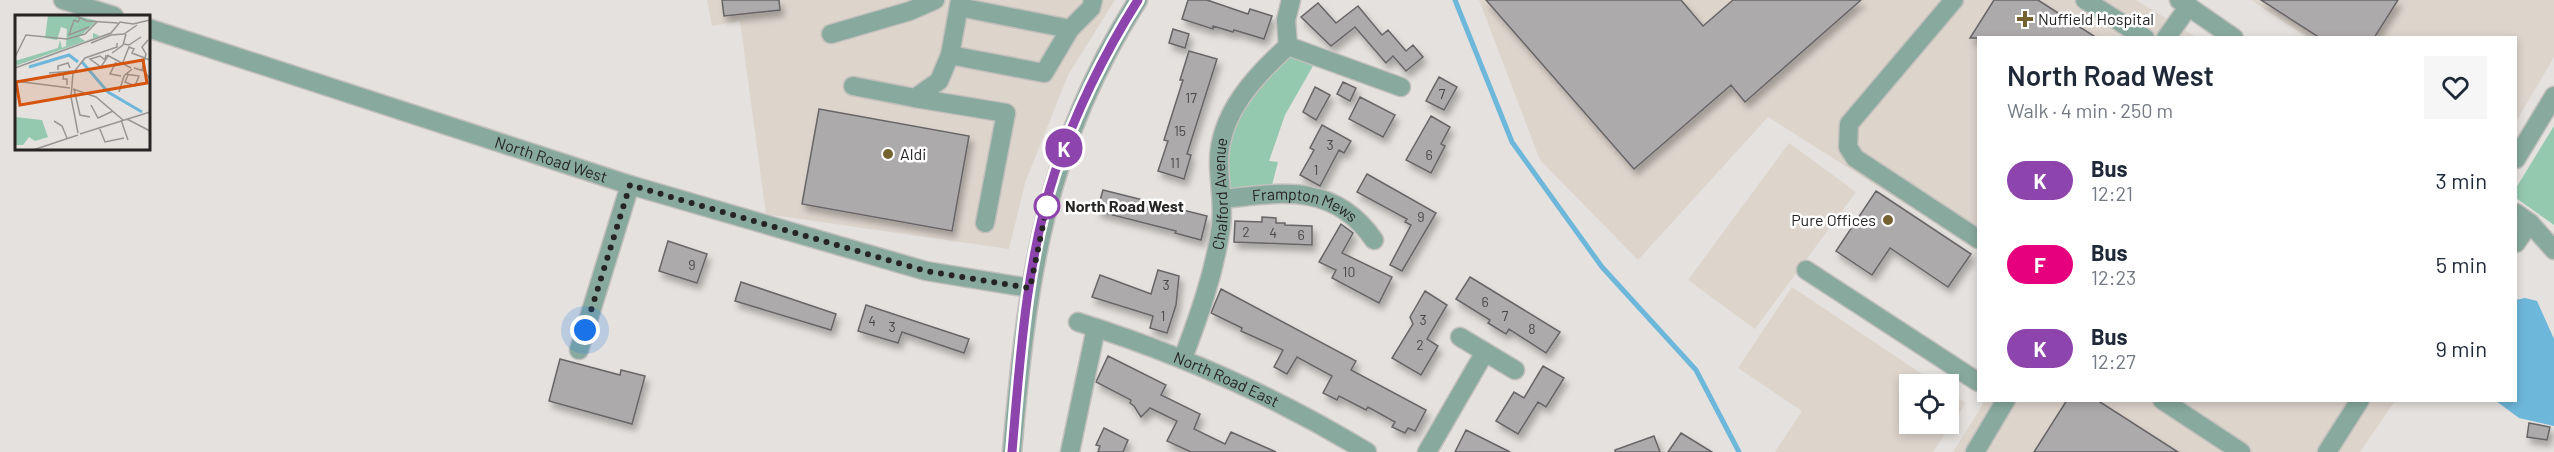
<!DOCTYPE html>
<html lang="en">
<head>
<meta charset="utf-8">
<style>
	body { margin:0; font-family:Barlow,sans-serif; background:#f6f6f7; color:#1f2937; height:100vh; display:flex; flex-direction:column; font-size:22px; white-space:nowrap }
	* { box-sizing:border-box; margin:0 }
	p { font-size:20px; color:#747a83 }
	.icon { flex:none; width:33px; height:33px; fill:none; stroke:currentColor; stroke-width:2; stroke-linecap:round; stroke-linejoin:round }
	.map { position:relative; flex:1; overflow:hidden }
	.side { position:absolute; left:1977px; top:36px; width:540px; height:366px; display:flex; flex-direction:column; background:#fff; border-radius:0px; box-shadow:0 3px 9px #0003 }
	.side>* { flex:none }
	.badge { padding:0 12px; border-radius:20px; font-size:21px; line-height:39px }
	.tools { position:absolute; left:1899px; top:374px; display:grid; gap:12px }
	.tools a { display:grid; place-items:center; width:60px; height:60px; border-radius:0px; background:#fff; box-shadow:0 3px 9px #0003; font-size:30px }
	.you { position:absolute; width:30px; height:30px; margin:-15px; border:4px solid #fff; border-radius:50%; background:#1a73e8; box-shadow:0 0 0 9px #1a73e833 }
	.map>.badge { position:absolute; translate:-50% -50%; box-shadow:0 0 0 3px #fff }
	.round { display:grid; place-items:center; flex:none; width:63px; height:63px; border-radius:0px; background:#f6f6f7 }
	.overview { display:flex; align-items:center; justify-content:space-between; height:102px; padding:0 30px }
	h1 { font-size:28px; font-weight:600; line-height:45px }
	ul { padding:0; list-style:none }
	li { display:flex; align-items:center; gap:18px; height:84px; padding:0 30px }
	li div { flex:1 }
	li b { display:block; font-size:22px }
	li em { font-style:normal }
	li .badge { min-width:66px; font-weight:700; text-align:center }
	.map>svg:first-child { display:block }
</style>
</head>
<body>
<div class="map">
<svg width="2554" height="452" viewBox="0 0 2554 452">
	<defs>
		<filter id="shadow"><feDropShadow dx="3.5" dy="6" stdDeviation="3" flood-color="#0004"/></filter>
	</defs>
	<rect width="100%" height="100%" fill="#e4e1de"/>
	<path fill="#ddd4cc" d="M707,0h408l-47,75 -43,108 -16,66 -243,-35 -26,-193 -28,5z
		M1479,0h657l60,37 -218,1v212l-210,-133 -130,143 -98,-100z
		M2251,0h303v57l-38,65v-84l-209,-1z
		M1789,143l67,49 -101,137 -67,-49z
		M1792,287l145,97h-27v39h38l1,-31 17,11 -33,49h-158l27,-41 -64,-43z
		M1985,401h410l-35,51h-407z"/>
	<path fill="#95c9af" d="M1288,46l29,13 -32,56 -16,46 9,1 -8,31 -47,6v-63z
		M2554,126v99l-38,-27v-10z"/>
	<path fill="#6db7db" d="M2525,298l12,3 17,38v87l-35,-8 -23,-17 20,-1v-100z"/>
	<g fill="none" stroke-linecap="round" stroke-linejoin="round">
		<path stroke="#6db7db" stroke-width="5" d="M1455,0l57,142 90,125 94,103 43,82"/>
	</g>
	<path fill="#adaaac" stroke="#686568" stroke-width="1.5" filter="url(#shadow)" d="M722,0h57l1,10 -56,6z
		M1188,0h19l41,14 2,-5 22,7 -8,23 -30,-9 -1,2 -20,-6v3l-31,-10z
		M1486,0h195l22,26 30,-26h128l-116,102 -14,-17 -97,84z
		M1994,0h44l59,38h-127z
		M2261,0h137l-24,38h-54z
		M1318,3l18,20 22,-17 24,29 6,-5 18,21 7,-6 10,12 -17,14 -13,-15 -7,7 -31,-36 -24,19 -30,-29z
		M1173,29l16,5 -4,14 -16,-5z
		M1189,51l28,8 -30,95 4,1 -7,24 -26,-8 10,-30 -4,-1 19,-60h-3z
		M1439,77l18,10 -13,23 -18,-9z
		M1343,82l13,6 -6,13 -13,-7z
		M1315,87l15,8 -14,25 -13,-8z
		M1360,97l35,18 -12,22 -34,-18z
		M819,109l150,27 -17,95 -150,-27z
		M1431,116l19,11 -9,17 4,2 -14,27 -25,-13z
		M1322,125l29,16 -7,12 -5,-3 -19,36 -20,-11 14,-25 -4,-2z
		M1367,174l69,39 -34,58 -12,-6 21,-40 -6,-3 2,-3 -50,-27z
		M1103,190l104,26 -6,24 -26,-7 1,-2 -79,-20z
		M1876,191l95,63 -23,33 -58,-39 -18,27 -36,-24z
		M1262,217l14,1v5h9v2l27,1v19l-78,-3 1,-21 27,1z
		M1341,224l12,9 -11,20 50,24 -13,26 -47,-25 4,-8 -17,-8z
		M668,241l39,13 -10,29 -38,-12z
		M1158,270l21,6 -3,29 -9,28 -17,-5 3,-12 -61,-19 8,-22 51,19z
		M1470,277l90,55 -14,21 -37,-24 -3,5 -18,-11 2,-3 -34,-21z
		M741,282l95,32 -5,16 -96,-29z
		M1221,289l135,72 -5,9 75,40 -11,21 -7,-3 -3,5 -13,-6 3,-5 -27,-15 -2,3 -27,-14 -2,4 -14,-7 9,-17 -35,-19 -10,17 -13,-7 9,-17 -42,-19 1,-3 -31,-15z
		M1425,291l22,14 -20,34 11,7 -17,29 -29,-17 21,-34 -3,-7z
		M866,305l103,34 -5,14 -62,-21 -4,11 -40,-12z
		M1108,356l58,29 -5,10 39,19 -6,15 31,15 6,-12 45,20h-85l-24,-11 10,-20 -27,-13 -9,9 -7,-11 -4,-3 1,-3 -35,-18z
		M560,359l60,16 1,-5 24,6 -13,48 -83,-23z
		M1543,366l21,12 -18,29 -8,-5 -20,32 -22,-13 18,-29 10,6z
		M2067,400h30l81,52h-144z
		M2529,423l21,4 -3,13 -20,-3z
		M1104,428l24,12 -5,12h-25l2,-6 -4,-1z
		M1466,430l44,22h-55z
		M1681,433l31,19h-44z
		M1654,436l6,16h-45v-2z"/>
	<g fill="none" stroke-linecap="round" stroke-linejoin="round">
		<defs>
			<g id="minor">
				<path d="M63,0l51,16"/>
				<path d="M960,0l-10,55 -11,26 -24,17 91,15 -21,110"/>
				<path d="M1954,0l-105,124 -1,23 7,11 123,81"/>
				<path d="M2085,0l60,38"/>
				<path d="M2179,0l55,38"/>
				<path d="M959,7l111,22"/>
				<path id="s1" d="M148,28l482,157 296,86 104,17"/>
				<path d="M831,34l79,-23 25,-11"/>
				<path d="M2166,38l23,-32"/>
				<path d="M1288,46l113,41"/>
				<path d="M1288,46l-2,-26 5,-20"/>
				<path d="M950,55l94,18 26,-44 21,-21 2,-8"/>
				<path d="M853,86l62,12"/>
				<path d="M2516,159l38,-63"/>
				<path id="s2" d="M1223,199c59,-7 112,-16 151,41"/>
				<path d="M2516,213l14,10 24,27"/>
				<path d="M2516,243l14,-20"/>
				<path d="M1806,270l172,112"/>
				<path id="s3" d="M1078,322c102,32 197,74 289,130"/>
				<path d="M1460,337l55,33"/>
				<path d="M579,350l51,-165"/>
				<path id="s4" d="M1183,358c16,-42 32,-87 38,-132 3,-22 -2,-43 -2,-64 0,-48 36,-86 69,-116"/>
				<path d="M2162,400l79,52"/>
				<path d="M1012,452c15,-170 32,-305 126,-452"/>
				<path d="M1070,452l26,-124"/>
				<path d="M1427,452l58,-100"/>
				<path d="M1975,452l31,-52"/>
				<path d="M2327,452l33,-52"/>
			</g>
		</defs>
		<use href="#minor" stroke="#c2bfbd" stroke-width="21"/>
		<use href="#minor" stroke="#88aa9e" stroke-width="18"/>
	</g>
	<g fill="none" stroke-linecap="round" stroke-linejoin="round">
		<defs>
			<path id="line" d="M1012,452c8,-93 14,-191 43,-280 21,-61 49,-118 83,-172"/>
		</defs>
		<use href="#line" stroke="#fff" stroke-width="14"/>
		<use href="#line" stroke="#8e44ad" stroke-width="9"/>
		<path stroke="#262524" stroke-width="6" stroke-dasharray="0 10.8" d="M585,330l45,-145 296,86 104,17 19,-92 -2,10"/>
	</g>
	<g fill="#766130" stroke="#fff" stroke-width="2">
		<path d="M2022 10h6v6h6v6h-6v6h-6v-6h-6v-6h6z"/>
		<circle cx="888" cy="154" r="6"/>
		<circle cx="1888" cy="220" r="6"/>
	</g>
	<circle fill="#fff" stroke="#8e44ad" stroke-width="3" cx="1047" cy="206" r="12"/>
	<g text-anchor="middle" stroke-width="5" stroke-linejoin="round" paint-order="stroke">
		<g font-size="14" fill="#484646">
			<text x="1442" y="99">7</text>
			<text x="1191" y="103">17</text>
			<text x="1180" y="136">15</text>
			<text x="1330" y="150">3</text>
			<text x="1429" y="160">6</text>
			<text x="1175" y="168">11</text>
			<text x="1316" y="175">1</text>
			<text x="1421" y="222">9</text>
			<text x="1246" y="237">2</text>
			<text x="1273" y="238">4</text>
			<text x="1301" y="240">6</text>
			<text x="692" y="270">9</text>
			<text x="1349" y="277">10</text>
			<text x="1166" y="290">3</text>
			<text x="1485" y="307">6</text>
			<text x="1163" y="321">1</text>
			<text x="1505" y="321">7</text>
			<text x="1423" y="325">3</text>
			<text x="872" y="326">4</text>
			<text x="892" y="332">3</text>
			<text x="1532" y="334">8</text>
			<text x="1420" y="350">2</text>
		</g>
		<g font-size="16" fill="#262524" stroke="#fff" text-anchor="start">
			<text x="2038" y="25">Nuffield Hospital</text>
			<text x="900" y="160">Aldi</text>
			<text x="1876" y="226" text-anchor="end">Pure Offices</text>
		</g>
		<g font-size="16" fill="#262524" stroke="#fff">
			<text dy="6" stroke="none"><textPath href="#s1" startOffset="424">North Road West</textPath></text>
			<text dy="6" stroke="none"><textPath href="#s4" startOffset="170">Chalford Avenue</textPath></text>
			<text dy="6" stroke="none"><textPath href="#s2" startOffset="84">Frampton Mews</textPath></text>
			<text dy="6" stroke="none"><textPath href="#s3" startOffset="159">North Road East</textPath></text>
		</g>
		<g font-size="16" font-weight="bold" fill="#262524" stroke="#fff" text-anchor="start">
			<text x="1065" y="212">North Road West</text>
		</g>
	</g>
	<g transform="translate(15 15)">
		<rect width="135" height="135" fill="#e4e1de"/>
		<path d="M33,0h26l23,6 -18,16 6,4 8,-3v-5l7,3 -85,30v-5l43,-13 2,-8 2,8 4,-2 1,-17 -6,-2 -4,13 -12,-2zM0,102l27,3 6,17 -13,4 -6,-4 -6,8h-8z" fill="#95c9af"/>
		<path fill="none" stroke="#6db7db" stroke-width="3" d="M67,47l26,30 34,20M14,52l40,-12 9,7"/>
		<path fill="none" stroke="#989694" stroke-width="1.5" d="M59,0l13,6 31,2M65,3l-2,4 -4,-2 -5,15 20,-8M96,20l13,-1 13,-9M76,28l20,-8M109,29l5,1 12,-8M97,38l11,-8 3,-11M91,40l-1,5 -5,-4 -10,3 11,8 7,-11M92,40l24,13M0,42l11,-22 41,4 18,-5 12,-12M101,47l-6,12 11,2M108,47l6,-15 5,2 -2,4 18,7M0,53l96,-35 9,-11 13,2 17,-4M119,53l10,3 6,8M43,55v-4l10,-3 2,5M127,55l4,-16 -4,-7 6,-7M49,56l-1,8h4v6M34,58l24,-2M110,59l14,2 -4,10 -10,-4 3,-7M0,66l55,7M58,74l23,8 27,23M59,74l6,26 10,2M104,77l5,-16 8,-7M76,90l7,13 15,-7M112,104l23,12M106,105l7,20M39,106l8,5 5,12M84,112l6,15 19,-4M63,118l-7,-36 2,-24 12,-15 32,-11v-4M65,119l70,-22M18,135l45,-15"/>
		<path fill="#d5540e" fill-opacity="0.15" stroke="#d5540e" stroke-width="3" d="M128,45l4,23 -127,22 -4,-23z"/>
		<rect width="135" height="135" fill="none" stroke="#262524" stroke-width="3"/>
	</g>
</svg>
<div class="tools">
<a><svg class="icon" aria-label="locate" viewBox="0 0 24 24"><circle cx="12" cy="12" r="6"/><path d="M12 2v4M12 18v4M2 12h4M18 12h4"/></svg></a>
</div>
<div class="you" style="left:585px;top:330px"></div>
<b class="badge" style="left:1064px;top:148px;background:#8e44ad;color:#fff">K</b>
<section class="side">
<div class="overview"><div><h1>North Road West</h1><p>Walk · 4 min · 250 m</p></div><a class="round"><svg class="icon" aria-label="heart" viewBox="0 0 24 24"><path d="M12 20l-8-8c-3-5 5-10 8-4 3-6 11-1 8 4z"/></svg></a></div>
<ul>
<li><span class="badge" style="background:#8e44ad;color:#fff">K</span><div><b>Bus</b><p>12:21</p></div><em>3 min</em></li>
<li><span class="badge" style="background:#e6007e;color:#fff">F</span><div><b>Bus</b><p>12:23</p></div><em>5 min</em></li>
<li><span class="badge" style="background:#8e44ad;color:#fff">K</span><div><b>Bus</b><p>12:27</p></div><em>9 min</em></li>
</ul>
</section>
</div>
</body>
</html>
